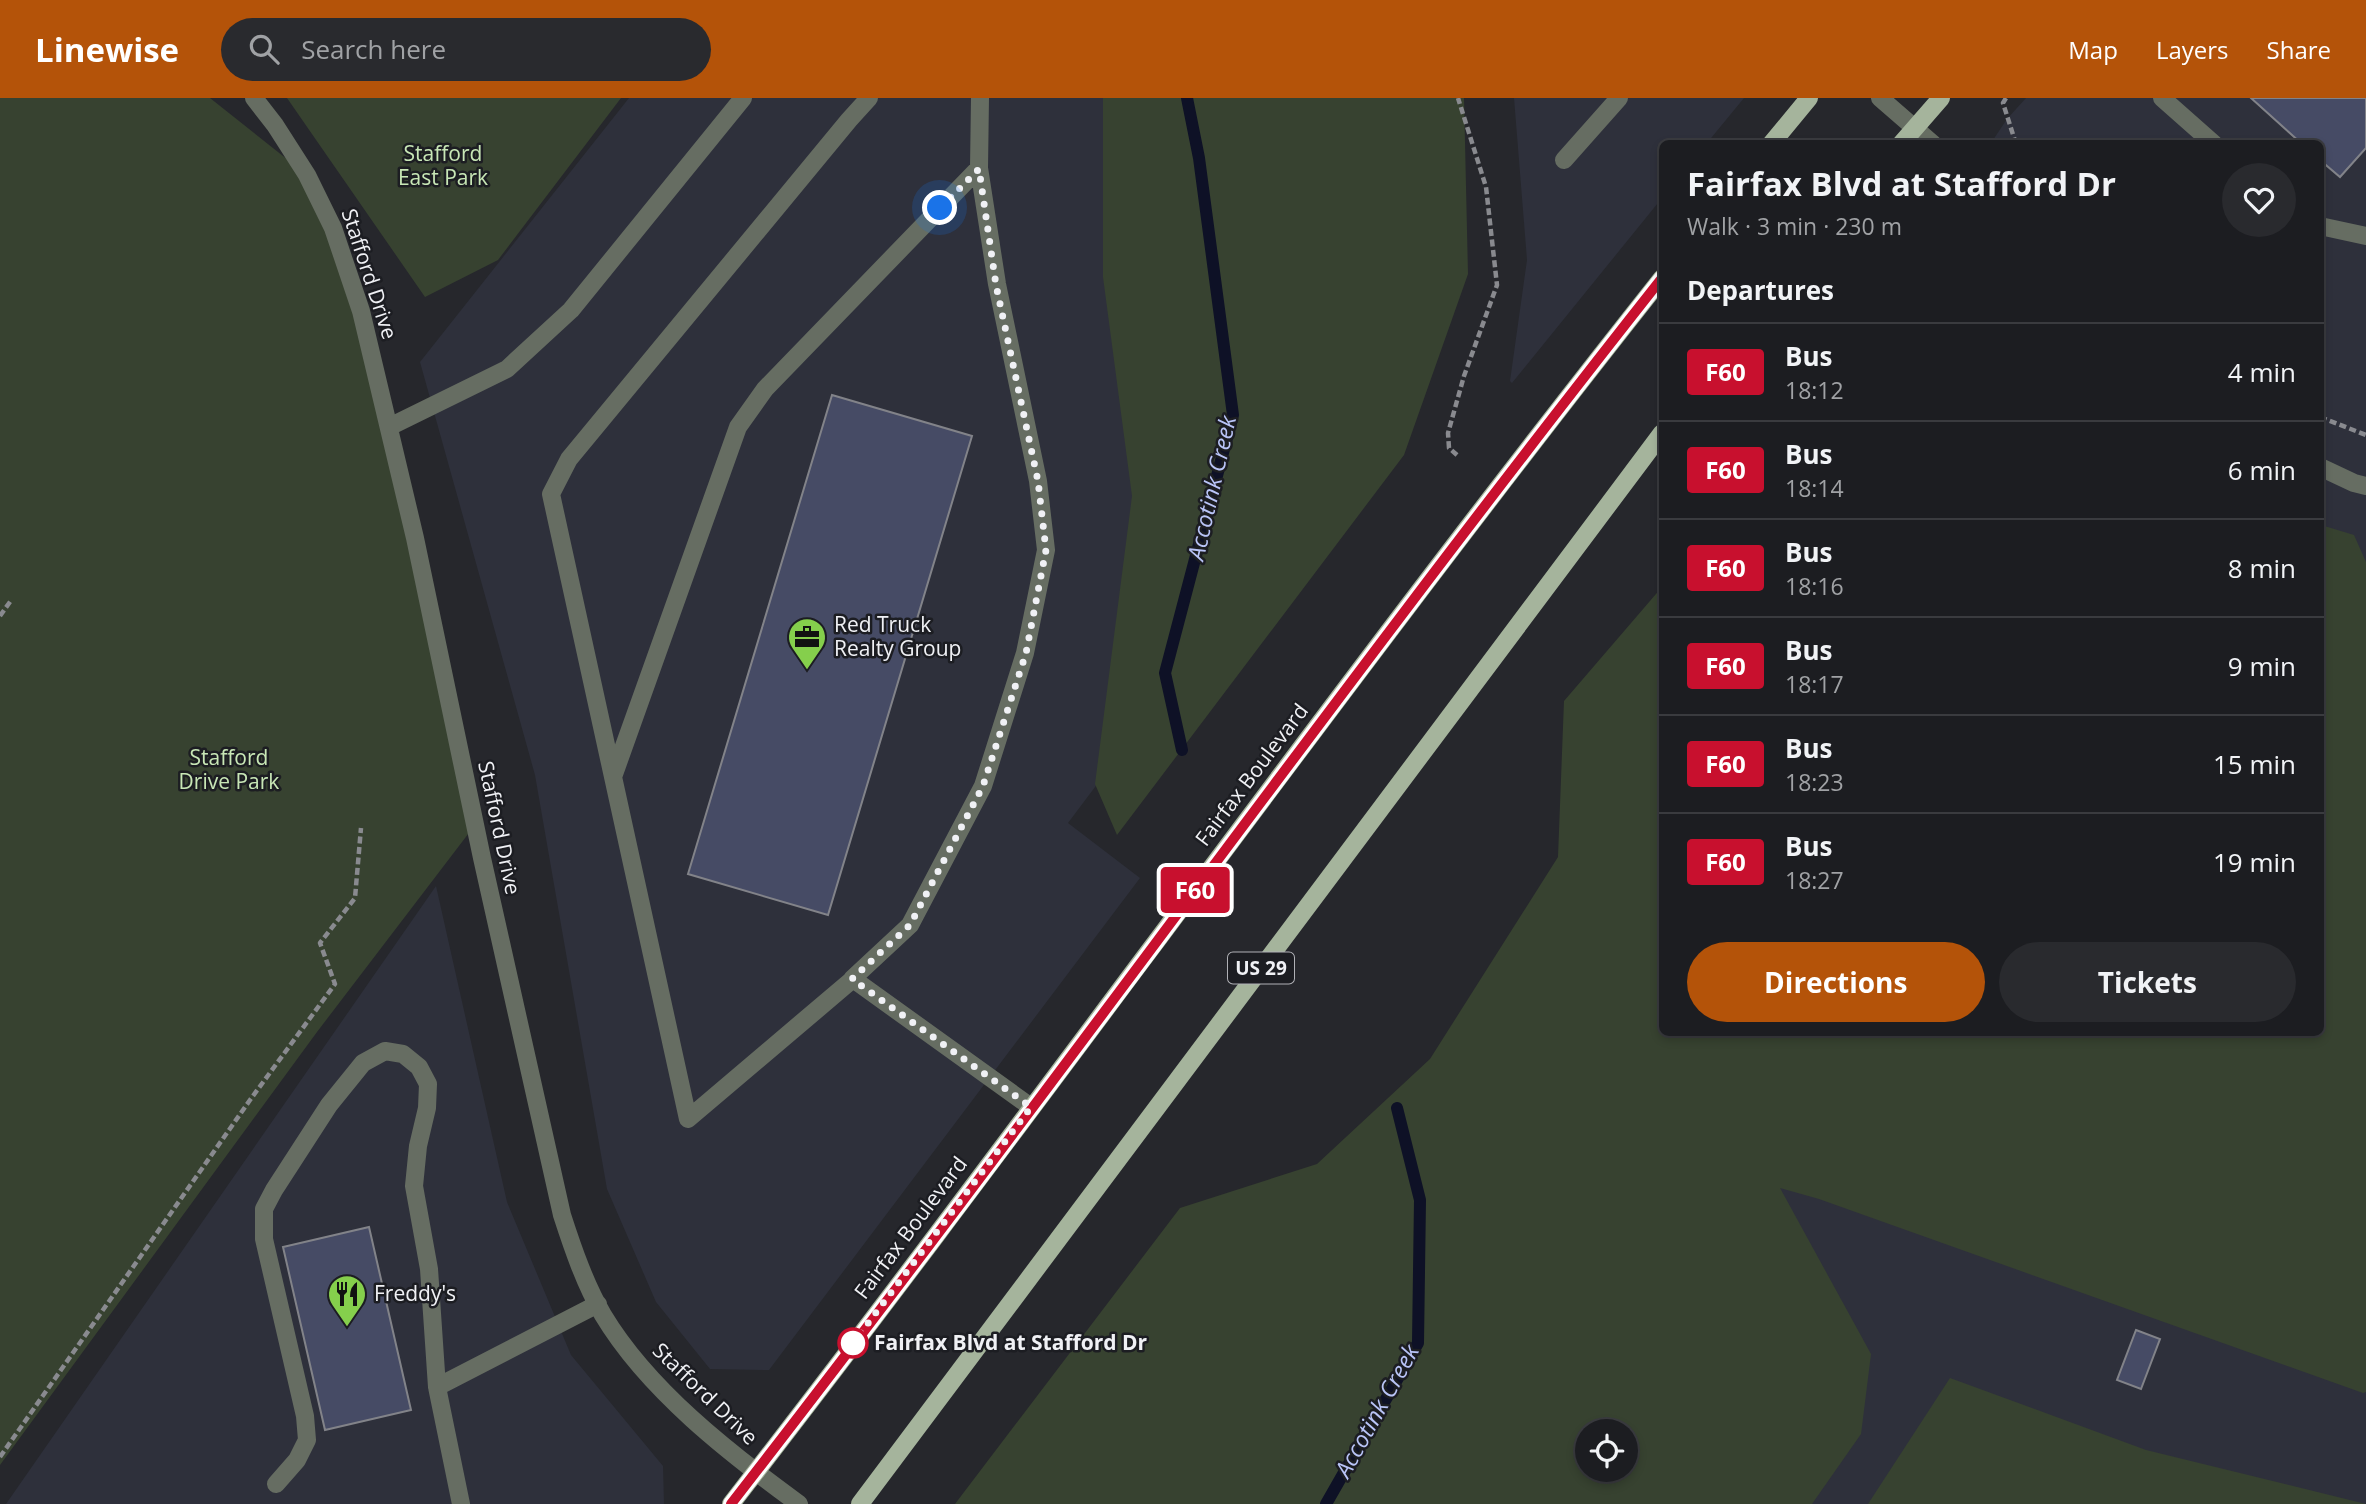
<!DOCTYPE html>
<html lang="en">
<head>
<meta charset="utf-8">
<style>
	body { margin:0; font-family:"Open Sans",sans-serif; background:#292a2e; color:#f1f3f6; height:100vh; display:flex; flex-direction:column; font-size:26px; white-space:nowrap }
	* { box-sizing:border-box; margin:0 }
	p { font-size:23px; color:#a0a2a5 }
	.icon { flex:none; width:38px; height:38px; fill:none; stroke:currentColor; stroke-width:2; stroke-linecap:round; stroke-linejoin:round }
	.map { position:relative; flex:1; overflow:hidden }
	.side { position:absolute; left:1659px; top:42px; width:665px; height:896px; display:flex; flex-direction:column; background:#1c1d21; border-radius:10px; box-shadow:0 4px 10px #0003,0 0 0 2px #3a3b3f }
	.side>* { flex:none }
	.badge { padding:0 14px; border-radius:5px; font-size:24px; line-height:46px }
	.buttons { position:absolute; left:1575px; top:1321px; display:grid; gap:14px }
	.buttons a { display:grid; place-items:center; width:63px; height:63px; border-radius:50%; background:#1c1d21; box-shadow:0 4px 10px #0003,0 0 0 2px #3a3b3f; font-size:35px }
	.you { position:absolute; width:35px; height:35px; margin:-18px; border:5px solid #fff; border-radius:50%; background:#1a73e8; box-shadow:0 0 0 10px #1a73e833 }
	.map>.badge { position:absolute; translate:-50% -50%; box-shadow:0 0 0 4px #fff }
	h2 { padding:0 28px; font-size:26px; line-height:63px }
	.round { display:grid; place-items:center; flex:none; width:74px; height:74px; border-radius:37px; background:#292a2e }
	.headline { display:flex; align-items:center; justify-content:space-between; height:119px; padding:0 28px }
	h1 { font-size:33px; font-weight:700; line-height:52px }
	.action { display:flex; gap:14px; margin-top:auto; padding:14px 28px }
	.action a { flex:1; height:80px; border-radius:42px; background:#b45309; color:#fff; font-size:28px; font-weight:700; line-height:80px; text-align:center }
	.action a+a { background:#292a2e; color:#f1f3f6 }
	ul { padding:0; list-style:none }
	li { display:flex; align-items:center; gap:21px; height:98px; padding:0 28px; border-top:2px solid #3a3b3f }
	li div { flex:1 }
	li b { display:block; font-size:26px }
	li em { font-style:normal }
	li .badge { min-width:77px; font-weight:700; text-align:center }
	header { display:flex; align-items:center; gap:42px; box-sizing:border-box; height:98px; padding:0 35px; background:#b45309; color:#fff }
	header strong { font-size:33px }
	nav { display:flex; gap:38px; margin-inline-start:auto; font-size:24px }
	.search { width:490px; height:63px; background:#292a2e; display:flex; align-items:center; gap:18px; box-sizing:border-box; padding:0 24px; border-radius:38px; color:#a0a2a5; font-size:26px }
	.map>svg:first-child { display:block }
</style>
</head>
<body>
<header>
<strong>Linewise</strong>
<div class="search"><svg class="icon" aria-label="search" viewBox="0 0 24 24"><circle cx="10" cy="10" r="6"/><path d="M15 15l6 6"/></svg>Search here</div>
<nav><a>Map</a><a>Layers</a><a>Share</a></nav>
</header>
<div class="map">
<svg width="2366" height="1406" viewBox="0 0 2366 1406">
	<rect width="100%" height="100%" fill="#26272c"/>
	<path fill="#2e303b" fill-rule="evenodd" d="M629,0h725l-135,524 -151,201 72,55 -371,492 -59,-1 -54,-67 -49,-113 -72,-414 -115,-413z
		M1514,0h230l-37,45 -45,1v54l-150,185 -2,-2 17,-121z
		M2026,0h340v1406h-956l419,-471 491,-1v-888l-329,-1 16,-24zM1587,1334h39v38h-39z
		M436,788l71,316 64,153 92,111 1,38h-658z"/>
	<path fill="#374230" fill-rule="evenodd" d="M0,0h210l97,77 54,136 114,514 -158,207 -317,433z
		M287,0h334l-123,162 -73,37z
		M1103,0h361l4,176 -64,181 -287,380 -22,-51 37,-288 -29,-219z
		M2321,427l33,10 12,27v830l-3,1 -544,-194 -39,-11 91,166 -10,80 -49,70h-857l225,-296 137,-44 113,-105 128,-202 6,-156 98,-114v445h658zM1587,1334h39v38h-39z
		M1950,1280l196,72 220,54h-498z"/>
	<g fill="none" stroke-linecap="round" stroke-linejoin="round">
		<path stroke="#0e1126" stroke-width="12" d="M1182,652l-17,-77 68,-258 -34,-257 -12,-60
			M1326,1406l92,-161 2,-143 -23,-92"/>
	</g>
	<path fill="#464b65" stroke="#828389" stroke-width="2" d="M2251,0h115v50l-26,29 -20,-17v-16h-18z
		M832,297l140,41 -144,479 -140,-41z
		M369,1129l42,183 -86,20 -42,-183z
		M2136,1232l24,9 -19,50 -24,-9z"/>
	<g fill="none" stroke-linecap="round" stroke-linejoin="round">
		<path stroke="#898a8f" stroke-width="4.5" stroke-dasharray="7 3.5" stroke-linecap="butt" d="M2006,0l-3,5 13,41
			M2320,319l46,18
			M1457,357l-8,-7 -1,-15 16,-57 33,-91 -11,-98 -28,-89
			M0,518l12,-17
			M0,1359l250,-357 85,-116 -15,-41 35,-45 6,-70"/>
		<path stroke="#666d62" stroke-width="18" d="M254,0l21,27 32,50 26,53 28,83 54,227 67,320 80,357c11,34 23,69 41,100 45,75 126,138 196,189
			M869,0l-20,22 -280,339 -18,35 137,625 165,-140 178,128
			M1880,0l53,46
			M2162,0l52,46
			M1564,62l55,-62
			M2320,128l46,10
			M389,329l118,-58 64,-59 172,-212
			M2320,369l34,16 12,3
			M613,679l125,-350 27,-38 214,-221
			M852,881l58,-54 73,-139 42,-133 21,-103 -8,-69 -41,-197 -18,-116 1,-70
			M437,1289l161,-83
			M276,1386l21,-24 10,-20 -2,-24 -41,-177v-30l10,-19 55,-85 34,-42 22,-12 18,3 16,13 9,17 -1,24 -9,38 -4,40 15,83 8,118 24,117"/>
		<path stroke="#a5b49c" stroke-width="18" d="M1771,46l38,-46
			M1901,46l40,-46
			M731,1406c315,-406 612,-824 931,-1226
			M860,1406l802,-1071"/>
	</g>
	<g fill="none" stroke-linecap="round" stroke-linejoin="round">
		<defs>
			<path id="line" d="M731,1406c315,-405 613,-824 931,-1226"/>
		</defs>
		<use href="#line" stroke="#fff" stroke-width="16"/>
		<use href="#line" stroke="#c8102e" stroke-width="10"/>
		<path stroke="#f0f1f5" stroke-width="7" stroke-dasharray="0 12.6" d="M853,1245l178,-236 -179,-128 58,-54 73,-139 43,-133 20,-103 -8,-69 -42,-196 -17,-116 -39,39"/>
	</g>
	<defs>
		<symbol id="office-pin" viewBox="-11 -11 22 30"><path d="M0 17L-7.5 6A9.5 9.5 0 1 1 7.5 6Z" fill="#85cf4c" stroke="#1c1d22"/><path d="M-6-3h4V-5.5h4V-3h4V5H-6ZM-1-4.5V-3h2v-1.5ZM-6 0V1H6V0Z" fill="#111"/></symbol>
		<symbol id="restaurant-pin" viewBox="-11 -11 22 30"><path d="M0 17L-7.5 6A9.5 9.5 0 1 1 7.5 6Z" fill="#85cf4c" stroke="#1c1d22"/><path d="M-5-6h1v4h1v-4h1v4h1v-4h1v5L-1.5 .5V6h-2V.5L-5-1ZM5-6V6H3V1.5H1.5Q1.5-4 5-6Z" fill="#111"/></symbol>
	</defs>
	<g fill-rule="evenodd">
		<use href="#office-pin" x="785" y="517" width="44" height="60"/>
		<use href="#restaurant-pin" x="325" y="1174" width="44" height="60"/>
	</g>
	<circle fill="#fff" stroke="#c8102e" stroke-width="3.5" cx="853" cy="1245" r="14"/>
	<g text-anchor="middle" stroke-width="5" stroke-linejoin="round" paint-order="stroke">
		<rect fill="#1c1d22" stroke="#b0b1b6" stroke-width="2" x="1228" y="854.5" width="66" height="31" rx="5"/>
		<g font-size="19" font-weight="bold" fill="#f0f1f5">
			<text x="1261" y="877">US 29</text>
		</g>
		<g font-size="21" fill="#c8e7b6" stroke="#1c1d22">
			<text x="443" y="63">Stafford<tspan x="443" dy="24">East Park</tspan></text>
			<text x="229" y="667">Stafford<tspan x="229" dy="24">Drive Park</tspan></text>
		</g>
		<g font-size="21" fill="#f0f1f5" stroke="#1c1d22">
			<text transform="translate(369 176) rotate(72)" y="7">Stafford Drive</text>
			<text transform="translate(1252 677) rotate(-53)" y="7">Fairfax Boulevard</text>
			<text transform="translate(499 730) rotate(78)" y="7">Stafford Drive</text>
			<text transform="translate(911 1130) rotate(-53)" y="7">Fairfax Boulevard</text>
			<text transform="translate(705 1296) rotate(44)" y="7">Stafford Drive</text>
		</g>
		<g font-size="21" fill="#f0f1f5" stroke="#1c1d22" text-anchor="start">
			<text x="834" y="534">Red Truck<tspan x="834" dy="24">Realty Group</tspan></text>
			<text x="374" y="1203">Freddy's</text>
		</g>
		<g font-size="21" font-weight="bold" fill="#f0f1f5" stroke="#1c1d22" text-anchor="start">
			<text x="874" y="1252">Fairfax Blvd at Stafford Dr</text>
		</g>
		<g font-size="23" font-style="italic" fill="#b9c4f7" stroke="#1c1d22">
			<text transform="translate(1212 390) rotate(-77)" y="8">Accotink Creek</text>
			<text transform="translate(1377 1313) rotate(-61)" y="8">Accotink Creek</text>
		</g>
	</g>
</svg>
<div class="buttons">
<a><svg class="icon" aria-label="locate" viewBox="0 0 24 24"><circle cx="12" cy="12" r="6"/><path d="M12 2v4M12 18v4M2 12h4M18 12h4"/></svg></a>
</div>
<div class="you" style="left:940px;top:110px"></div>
<b class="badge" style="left:1195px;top:792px;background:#c8102e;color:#fff">F60</b>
<section class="side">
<div class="headline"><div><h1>Fairfax Blvd at Stafford Dr</h1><p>Walk · 3 min · 230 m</p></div><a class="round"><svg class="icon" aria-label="heart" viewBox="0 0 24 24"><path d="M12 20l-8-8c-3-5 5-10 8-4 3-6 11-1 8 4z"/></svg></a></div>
<h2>Departures</h2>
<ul>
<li><span class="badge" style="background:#c8102e;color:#fff">F60</span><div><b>Bus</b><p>18:12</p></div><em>4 min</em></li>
<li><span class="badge" style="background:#c8102e;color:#fff">F60</span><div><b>Bus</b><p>18:14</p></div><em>6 min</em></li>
<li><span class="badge" style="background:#c8102e;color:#fff">F60</span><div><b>Bus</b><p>18:16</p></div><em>8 min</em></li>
<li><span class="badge" style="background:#c8102e;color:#fff">F60</span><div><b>Bus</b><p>18:17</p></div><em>9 min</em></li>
<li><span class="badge" style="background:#c8102e;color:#fff">F60</span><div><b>Bus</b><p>18:23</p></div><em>15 min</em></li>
<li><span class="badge" style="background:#c8102e;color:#fff">F60</span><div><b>Bus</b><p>18:27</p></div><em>19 min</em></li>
</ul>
<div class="action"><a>Directions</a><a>Tickets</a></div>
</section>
</div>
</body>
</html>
